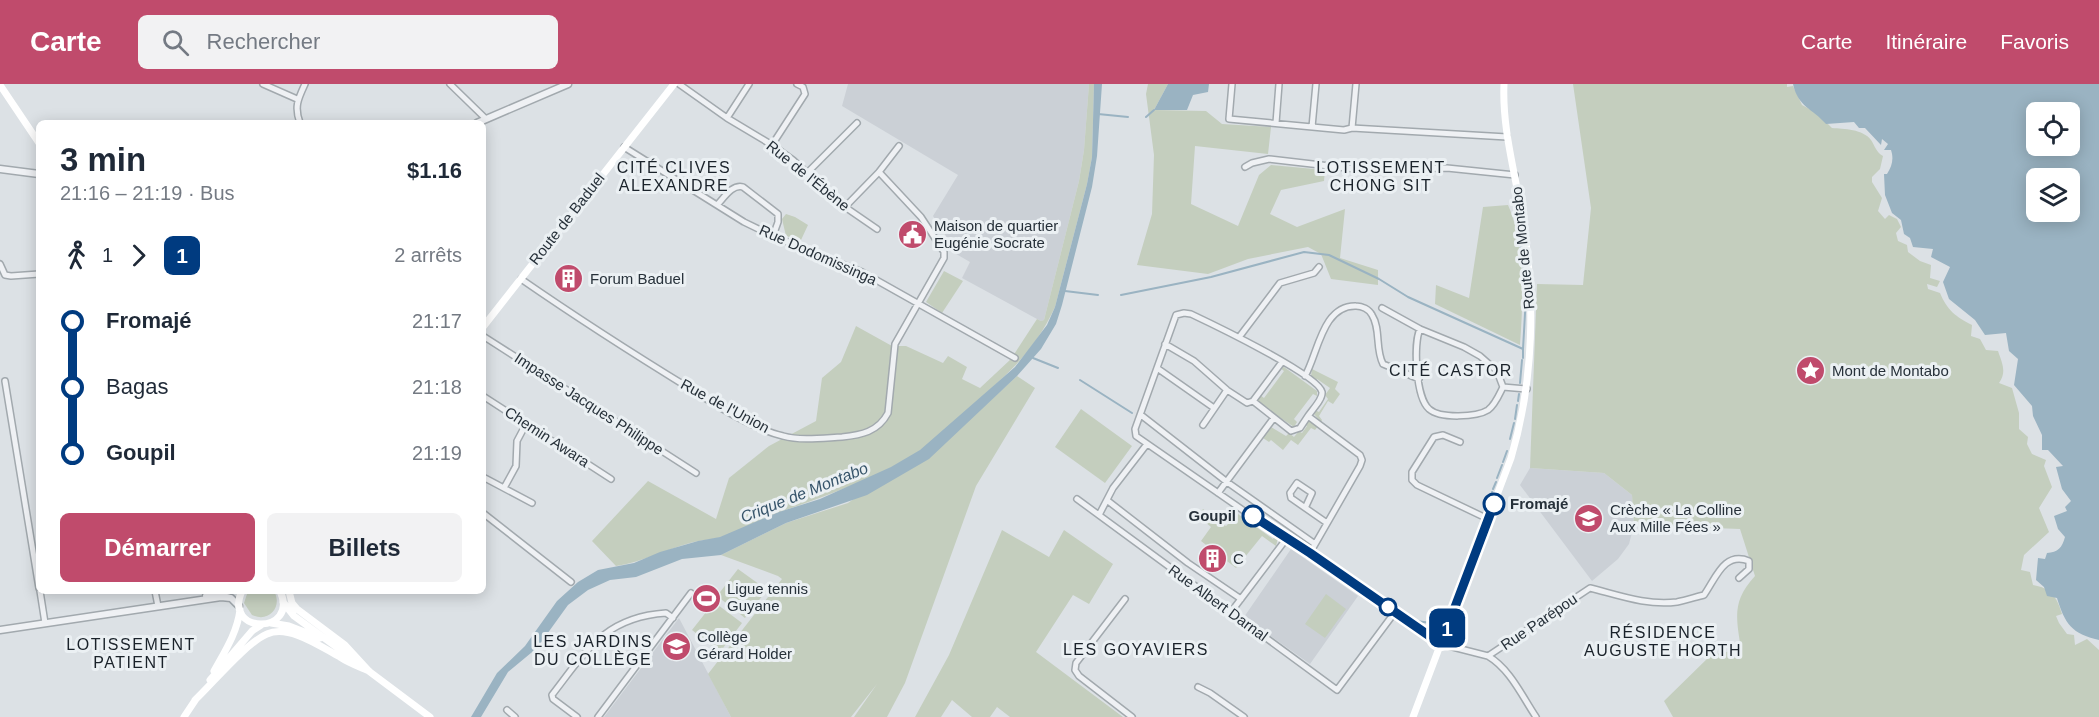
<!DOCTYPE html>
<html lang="fr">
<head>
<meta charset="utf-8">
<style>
	body { margin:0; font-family:Arial,sans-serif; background:#f2f2f3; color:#1f2937; height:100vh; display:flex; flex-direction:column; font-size:22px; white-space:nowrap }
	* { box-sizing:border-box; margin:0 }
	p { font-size:20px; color:#747a83 }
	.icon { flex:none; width:33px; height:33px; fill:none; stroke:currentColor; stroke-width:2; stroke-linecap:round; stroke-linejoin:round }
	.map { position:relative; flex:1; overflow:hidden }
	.details { position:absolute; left:36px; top:36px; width:450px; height:474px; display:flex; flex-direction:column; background:#fff; border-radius:9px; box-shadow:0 3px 15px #0003 }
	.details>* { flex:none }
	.badge { padding:0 12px; border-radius:9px; font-size:21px; line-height:39px }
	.buttons { position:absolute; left:2026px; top:18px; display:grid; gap:12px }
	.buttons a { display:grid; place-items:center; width:54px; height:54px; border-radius:9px; background:#fff; box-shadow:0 3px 15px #0003; font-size:30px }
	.map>.badge { position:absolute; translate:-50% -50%; box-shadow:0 0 0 3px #fff }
	.legs { display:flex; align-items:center; gap:9px; height:66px; padding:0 24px; font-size:20px }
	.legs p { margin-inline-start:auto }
	.summary { display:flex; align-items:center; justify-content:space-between; height:102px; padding:0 24px }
	h1 { font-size:33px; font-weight:700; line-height:45px }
	.button { display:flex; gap:12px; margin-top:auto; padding:12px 24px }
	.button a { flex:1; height:69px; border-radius:9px; background:#c04b6c; color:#fff; font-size:24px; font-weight:700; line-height:69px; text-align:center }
	.button a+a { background:#f2f2f3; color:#1f2937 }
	ul { padding:0 24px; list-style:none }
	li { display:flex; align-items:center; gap:21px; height:66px; font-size:22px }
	li i { display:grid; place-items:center; width:9px; height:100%; margin:0 8px; background:currentColor }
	li i::after { content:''; width:15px; height:15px; margin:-8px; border:4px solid; border-radius:50%; background:#fff }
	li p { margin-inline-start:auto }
	li:first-child i { background:linear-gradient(#0000 50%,currentColor 0) }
	li:last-child i { background:linear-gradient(currentColor 50%,#0000 0) }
	header { display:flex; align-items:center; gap:36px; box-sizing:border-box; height:84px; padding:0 30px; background:#c04b6c; color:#fff }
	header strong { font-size:28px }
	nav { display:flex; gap:33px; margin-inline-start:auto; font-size:21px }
	.search { width:420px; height:54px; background:#f2f2f3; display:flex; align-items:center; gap:15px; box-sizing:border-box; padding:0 21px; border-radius:9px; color:#747a83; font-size:22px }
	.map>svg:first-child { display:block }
</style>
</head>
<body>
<header>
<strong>Carte</strong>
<div class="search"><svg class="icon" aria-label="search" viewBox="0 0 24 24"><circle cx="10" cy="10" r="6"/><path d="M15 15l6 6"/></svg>Rechercher</div>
<nav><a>Carte</a><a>Itinéraire</a><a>Favoris</a></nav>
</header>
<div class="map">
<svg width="2099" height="633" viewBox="0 0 2099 633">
	<rect width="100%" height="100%" fill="#dce1e5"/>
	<path fill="#cbd0d6" d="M848,0h241l-5,66 -5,31 -35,139 -3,1 -4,-2 -75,-41 8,-16 -19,-11 2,-4 -20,-31 25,-41 -116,-69z
		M1530,384l74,5 28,22 2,30 -5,19 -11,15 -26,22 -72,-96z
		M1291,465l67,47 -48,68 -66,-47z
		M679,534l52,99h-127z"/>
	<path fill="#c4cebe" d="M1089,0h5l-2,73 -5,27 -32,123c-20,43 -44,64 -78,94 -19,16 -39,38 -59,51 -42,27 -90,43 -138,60 -20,7 -38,18 -59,25 -9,3 -21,3 -31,6 -25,7 -48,19 -74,23l-24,-25 56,-60 68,38 13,-41 40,-32 47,-25 6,-43 19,-16 15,-36 36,20h14l37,17 5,-7 19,11 -5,12 18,9 31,-29 26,-40 4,2 3,-1 35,-139 5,-31z
		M1148,0h20l-14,26 52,1 16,13 49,3 -3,27 -73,-8 -4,58 47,22 21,-51 12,-10 54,5 -1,11 -43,9 -11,24 27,13 48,-18 -5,49 38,12v15l-47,-6 -10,-25 -13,-7 -60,12 -40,15 -71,-9 15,-51 2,-59 -8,-61z
		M1573,0h214v3l6,-1 9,19 15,8 15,15c12,1 31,1 39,12 4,6 5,12 12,16l-3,13 -8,8v5l10,16 -4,13 7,8 4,-4 8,4 4,8 -5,6 2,8 9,4 1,7 12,9 11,4 -1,13 10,3 -3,6 -10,-3 1,5 12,4c7,17 16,24 32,32l-1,11 9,3 6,11 12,1c4,12 9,21 1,32l13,5 7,25v16l9,8 -1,7 5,10 14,6 -2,6 8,21 -13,21 10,24 -25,23 -3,15 9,2 3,13c18,3 24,12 29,29l-6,2 3,7 8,11 7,1 1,10 12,-6 12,11v67h-426l-9,-16 47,-46 30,-6c-5,-32 -9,-48 14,-73l-15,-47 -106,-4 -2,-30 -28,-22 -74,-5 7,-184 46,1 8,-77z
		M1508,121c18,41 15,97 12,140l-85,-41 1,-19 33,13 14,-91z
		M786,130l9,3 13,8 -7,15 -15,-4 -4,-17z
		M944,187l19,10 -21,32 -16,-11z
		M1284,283l33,24v5l-4,-2 -19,25 3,3 -3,5 -37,-25 3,-7 4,3 20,-27 -4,-3z
		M1312,285l26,13 -3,7 5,5 -7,10 -5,-3 -9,15 3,4 -1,2 -8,-9 2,-3 4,2 9,-13 -3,-4 5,-7 -13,-9 -2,3 -4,-6z
		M1017,292l18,12 -59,98 -71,197 -18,34h-33l23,-33 -26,33h-120l-23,-43 74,-95 -4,-3 -57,-21 65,-32 62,-20 122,-84z
		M1081,325l51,37 -27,37 -50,-36z
		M1308,336l10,6 -3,4 -4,-2 -13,17 -7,-5 -8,10 -12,-10 -2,2 -6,-4 8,-11 15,9 3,-3 5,4 5,-6 3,2 5,-7 -3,-2z
		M1203,425l23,17 12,-12 35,25 2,-4 3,3 -2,8 -14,-10 -26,32 -35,-27 10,-14 -13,-11z
		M1002,446l47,27 15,-27 49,34 -24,40 -16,-9 -37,57 87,65h-113l-13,-10 -7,10h-18l-20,-17 -11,17h-26l34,-62z
		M738,485l29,21 -22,28 -28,-22z
		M248,507h26c9,16 -5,32 -22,24l-8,-12z
		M1326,510l20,15 -21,29 -20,-14z
		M714,518l28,21 -22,29 -28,-22z"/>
	<path fill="#9ab3c2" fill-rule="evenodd" d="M1094,0h8l-5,72 -5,31 -30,118 -6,19 -15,25 -24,27 -88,83 -62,36 -81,28 -65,32 -39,4 -46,18 -26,3 -22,10 -20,15 -31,43 -29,24 -27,45h-10l26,-44 28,-27 32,-45 21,-19 20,-12 36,-7 26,-11 38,-11 22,-4 59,-25 41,-13 71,-32 29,-17 95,-83 32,-42 8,-18 32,-123 5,-27z
		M1168,0h41l-1,8 -15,3 -6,15h-33z
		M1793,0h306v556c-27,-6 -34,-16 -42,-42l-10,-2 -3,-9 -8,-7 2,-22 7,1 2,-6c11,-1 15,-5 18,-16l-7,-8 -4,-13 13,-5 -2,-4 6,-6 -9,-12 -6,-22 7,-1 -15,-16h-6v-15l-9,-19 -1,-10 -18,-21 4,-26 -9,-8 -3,-18 -21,2 -10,-15 -26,-21 -6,-17 7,-15 -19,-10 2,-8 -20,-2 -3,-9 -6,-4 -3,-14 -9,-7 -7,-18 -1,-21h3c5,-8 7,-15 4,-24h-7l4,-6 -6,-5 -1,6 -16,-17h-6l-5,-6 -28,2c-14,-16 -28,-17 -33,-40zM2037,28h33v34h-33zM2037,94h33v34h-33z"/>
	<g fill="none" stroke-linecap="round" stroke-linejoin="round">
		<path stroke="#9ab3c2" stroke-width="2" d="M1098,30l30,3
			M1146,33l8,-7
			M1518,138l8,74 -3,53
			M1065,207l33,4
			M1121,211l90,-18 93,-25 25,3 50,24 29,18 115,52v9
			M1033,274l25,10
			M1080,296l52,33
			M1520,299l2,-23
			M1518,317l1,-7
			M1515,335l2,-14
			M1510,355l4,-16
			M1503,378l4,-11
			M1497,394l5,-13
			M1493,405l3,-7
			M1485,427l7,-19
			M1410,533l6,4 23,3"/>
		<defs>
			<path id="minor" d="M263,0l34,15
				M450,0l36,35
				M679,0l48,34 45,27 21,15 52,47 32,22
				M1232,0l-3,35 115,11 8,-2 4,-44
				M727,34l22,-34
				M300,39c-6,-16 -2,-24 5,-39
				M1276,39l3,-39
				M1312,43l4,-43
				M1352,44l155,9
				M772,61l33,-51 -2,-7 -6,-3
				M624,63l120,75 29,14 89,36 153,86
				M1245,83l7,-4 17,-4 95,11 83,-2 68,7
				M807,89l50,-50
				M717,121c7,-7 15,-21 26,-18l35,27v8l-5,14
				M845,123l34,-35 20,-26
				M0,180l5,11 6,1 28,-2
				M521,195c55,38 111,74 168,109 27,17 63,41 94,48 18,5 40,2 59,1 19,-2 36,-5 46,-24l7,-69 49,-86v-6l-23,-35 -42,-45
				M1382,224l38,21 44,18 16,9 17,15 6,16c-4,8 -8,18 -15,23 -11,7 -48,9 -59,-1 -13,-11 -16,-65 -9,-80
				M483,252l213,137
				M1240,252l40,-53 34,-10 5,-6
				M1165,260l29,17 33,29 20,13 6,-2
				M1282,278l-29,39 38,30 9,-3 8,-12
				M1157,284l57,40
				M1305,292c13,-22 17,-71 51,-70 6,0 13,3 16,9 9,14 3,34 11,49l36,15
				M5,297l34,207
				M1503,303l24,2
				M483,312l128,83
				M1141,331l86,67 88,62
				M1203,341l24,-35
				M1460,358l-17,-7 -9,2 -22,35v8l5,5 71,34
				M483,393l49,26
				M504,404l12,-22 1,-25 9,-17
				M1218,409l55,-74
				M1077,415l260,191 58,-78
				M1108,417l80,62 53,36
				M1306,422l6,-13 -15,-10 -7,10 1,5 36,25
				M483,429l88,69
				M1099,431l14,-27 34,-44
				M1310,469l50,-87 2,-6 -2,-5 -52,-39c4,-6 15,-17 14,-24 -3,-17 -112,-69 -131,-78l-7,-1 -8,2 -41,114 1,7 124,86 50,31 121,85 10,6 47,12c22,13 34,40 48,61
				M40,507l5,32
				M155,507l3,15
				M1125,515l-49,64 -1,7 4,6 53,41
				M1231,528l56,-74
				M1488,572l102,-68c28,7 57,18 87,14 9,-2 19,-5 27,-7 12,-17 20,-44 45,-34v8l-10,9
				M1198,603l12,6 34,24
				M507,626l8,7
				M577,633l-24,-18 -1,-4c34,-44 53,-78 114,-82l7,5
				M598,633l93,-124"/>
			<path id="tertiary" d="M477,39l91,-39
				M0,85l39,5
				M206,512l24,-5
				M0,546l221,-33 10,1 8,8"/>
		</defs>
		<use href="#minor" stroke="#a2a9ae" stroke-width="8"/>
		<use href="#tertiary" stroke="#a2a9ae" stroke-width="9"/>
		<use href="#minor" stroke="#eff1f4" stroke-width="5"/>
		<use href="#tertiary" stroke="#eff1f4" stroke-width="6"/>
		<path stroke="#fff" stroke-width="7" d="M0,1l39,58
			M483,243l191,-243
			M242,507c-20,44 58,44 38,0
			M289,507l3,12 5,6 48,36 23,25
			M283,518l11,14 63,46
			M271,539l18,3 31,12
			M366,585l64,48
			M214,587c11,-20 23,-38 26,-61
			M210,596l42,-49 9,-6
			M195,616c17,-16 52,-58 72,-66 22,-10 54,13 73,23 9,6 20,10 29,14
			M184,633l12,-18
			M1413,633l98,-259c23,-77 25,-163 11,-242 -7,-44 -20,-88 -18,-132"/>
	</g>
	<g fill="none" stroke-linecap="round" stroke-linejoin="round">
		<defs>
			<path id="line-1" d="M1253,432l57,37 131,91 53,-140"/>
		</defs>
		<use href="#line-1" stroke="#fff" stroke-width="14"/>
		<use href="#line-1" stroke="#003b80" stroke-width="9"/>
	</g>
	<defs>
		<symbol id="civic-disc" viewBox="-11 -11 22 22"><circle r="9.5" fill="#c04b6c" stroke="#ebf0f3"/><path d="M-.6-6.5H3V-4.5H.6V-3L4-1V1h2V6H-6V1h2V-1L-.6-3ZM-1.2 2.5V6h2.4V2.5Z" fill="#fff"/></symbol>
		<symbol id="building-disc" viewBox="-11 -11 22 22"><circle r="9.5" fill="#c04b6c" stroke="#ebf0f3"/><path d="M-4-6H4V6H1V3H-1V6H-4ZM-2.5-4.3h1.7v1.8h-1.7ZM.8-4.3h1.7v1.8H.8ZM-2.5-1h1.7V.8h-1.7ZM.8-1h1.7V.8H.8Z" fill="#fff"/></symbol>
		<symbol id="sight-disc" viewBox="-11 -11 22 22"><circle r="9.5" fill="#c04b6c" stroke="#ebf0f3"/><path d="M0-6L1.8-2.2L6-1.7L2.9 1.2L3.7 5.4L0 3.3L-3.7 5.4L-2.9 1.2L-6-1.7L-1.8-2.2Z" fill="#fff"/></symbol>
		<symbol id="school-disc" viewBox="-11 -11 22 22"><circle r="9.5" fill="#c04b6c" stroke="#ebf0f3"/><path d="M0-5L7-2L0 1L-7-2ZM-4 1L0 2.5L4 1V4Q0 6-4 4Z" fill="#fff"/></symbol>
		<symbol id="stadium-disc" viewBox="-11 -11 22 22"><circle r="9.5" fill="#c04b6c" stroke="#ebf0f3"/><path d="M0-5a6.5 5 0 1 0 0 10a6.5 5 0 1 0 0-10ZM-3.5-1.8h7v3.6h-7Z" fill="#fff"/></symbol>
	</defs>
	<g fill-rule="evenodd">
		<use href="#civic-disc" x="896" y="134" width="33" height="33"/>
		<use href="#building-disc" x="552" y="178" width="33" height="33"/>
		<use href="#sight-disc" x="1794" y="270" width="33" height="33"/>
		<use href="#school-disc" x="1572" y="418" width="33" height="33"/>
		<use href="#building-disc" x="1196" y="458" width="33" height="33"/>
		<use href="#stadium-disc" x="690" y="498" width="33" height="33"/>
		<use href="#school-disc" x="660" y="546" width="33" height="33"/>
	</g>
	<g fill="#fff" stroke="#003b80" stroke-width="3">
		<circle cx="1494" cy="420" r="10"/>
		<circle cx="1253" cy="432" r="10"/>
		<circle cx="1388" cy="523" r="8"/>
	</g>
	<g text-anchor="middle" stroke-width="6" stroke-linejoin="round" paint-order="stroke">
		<g font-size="15" fill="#27313a" stroke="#ebf0f3">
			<text transform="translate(808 92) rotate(39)" y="5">Rue de l'Ébène</text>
			<text transform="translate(567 135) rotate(-52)" y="5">Route de Baduel</text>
			<text transform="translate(1523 164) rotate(-96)" y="5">Route de Montabo</text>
			<text transform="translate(818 171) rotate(24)" y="5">Rue Dodomissinga</text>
			<text transform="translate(589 320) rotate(33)" y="5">Impasse Jacques Philippe</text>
			<text transform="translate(725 322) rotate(28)" y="5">Rue de l'Union</text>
			<text transform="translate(547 353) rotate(33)" y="5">Chemin Awara</text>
			<text transform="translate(1218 519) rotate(36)" y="5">Rue Albert Darnal</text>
			<text transform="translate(1539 538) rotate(-34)" y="5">Rue Parépou</text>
		</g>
		<g font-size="15" fill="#27313a" stroke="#ebf0f3" text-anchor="start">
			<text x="934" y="147">Maison de quartier<tspan x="934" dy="17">Eugénie Socrate</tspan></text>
			<text x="590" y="200">Forum Baduel</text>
			<text x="1832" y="292">Mont de Montabo</text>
			<text x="1610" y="431">Crèche « La Colline<tspan x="1610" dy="17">Aux Mille Fées »</tspan></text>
			<text x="1233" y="480">C</text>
			<text x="727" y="510">Ligue tennis<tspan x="727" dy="17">Guyane</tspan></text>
			<text x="697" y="558">Collège<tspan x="697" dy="17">Gérard Holder</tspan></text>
		</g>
		<g font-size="15" font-weight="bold" fill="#27313a" stroke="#ebf0f3" text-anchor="start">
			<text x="1510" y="425">Fromajé</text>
			<text x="1236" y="437" text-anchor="end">Goupil</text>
		</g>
		<g font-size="16" letter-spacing="1.5" fill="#1a222a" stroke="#ebf0f3">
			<text x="674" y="89">CITÉ CLIVES<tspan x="674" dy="18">ALEXANDRE</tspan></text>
			<text x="1381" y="89">LOTISSEMENT<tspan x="1381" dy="18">CHONG SIT</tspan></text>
			<text x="1451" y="292">CITÉ CASTOR</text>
			<text x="1663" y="554">RÉSIDENCE<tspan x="1663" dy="18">AUGUSTE HORTH</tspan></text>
			<text x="593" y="563">LES JARDINS<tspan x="593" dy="18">DU COLLÈGE</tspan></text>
			<text x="131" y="566">LOTISSEMENT<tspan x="131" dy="18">PATIENT</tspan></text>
			<text x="1136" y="571">LES GOYAVIERS</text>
		</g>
		<g font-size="16" font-style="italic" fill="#36546a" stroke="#ebf0f3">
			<text transform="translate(804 408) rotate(-22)" y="6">Crique de Montabo</text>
		</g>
	</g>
</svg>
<div class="buttons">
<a><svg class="icon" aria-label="locate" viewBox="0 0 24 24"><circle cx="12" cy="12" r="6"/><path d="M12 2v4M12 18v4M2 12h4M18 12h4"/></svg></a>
<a><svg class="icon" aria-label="layers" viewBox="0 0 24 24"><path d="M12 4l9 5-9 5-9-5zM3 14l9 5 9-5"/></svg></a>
</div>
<b class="badge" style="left:1447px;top:544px;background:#003b80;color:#fff">1</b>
<section class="details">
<div class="summary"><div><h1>3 min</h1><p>21:16 – 21:19 · Bus</p></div><b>$1.16</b></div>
<div class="legs"><svg class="icon" aria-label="walk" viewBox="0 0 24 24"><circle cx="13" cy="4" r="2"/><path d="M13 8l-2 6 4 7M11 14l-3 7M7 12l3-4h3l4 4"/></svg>1<svg class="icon" aria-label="forward" viewBox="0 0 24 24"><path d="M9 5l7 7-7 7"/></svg><b class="badge" style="background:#003b80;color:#fff">1</b><p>2 arrêts</p></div>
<ul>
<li><i style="color:#003b80"></i><b>Fromajé</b><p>21:17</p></li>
<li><i style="color:#003b80"></i><span>Bagas</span><p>21:18</p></li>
<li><i style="color:#003b80"></i><b>Goupil</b><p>21:19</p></li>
</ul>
<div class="button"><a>Démarrer</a><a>Billets</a></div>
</section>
</div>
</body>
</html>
